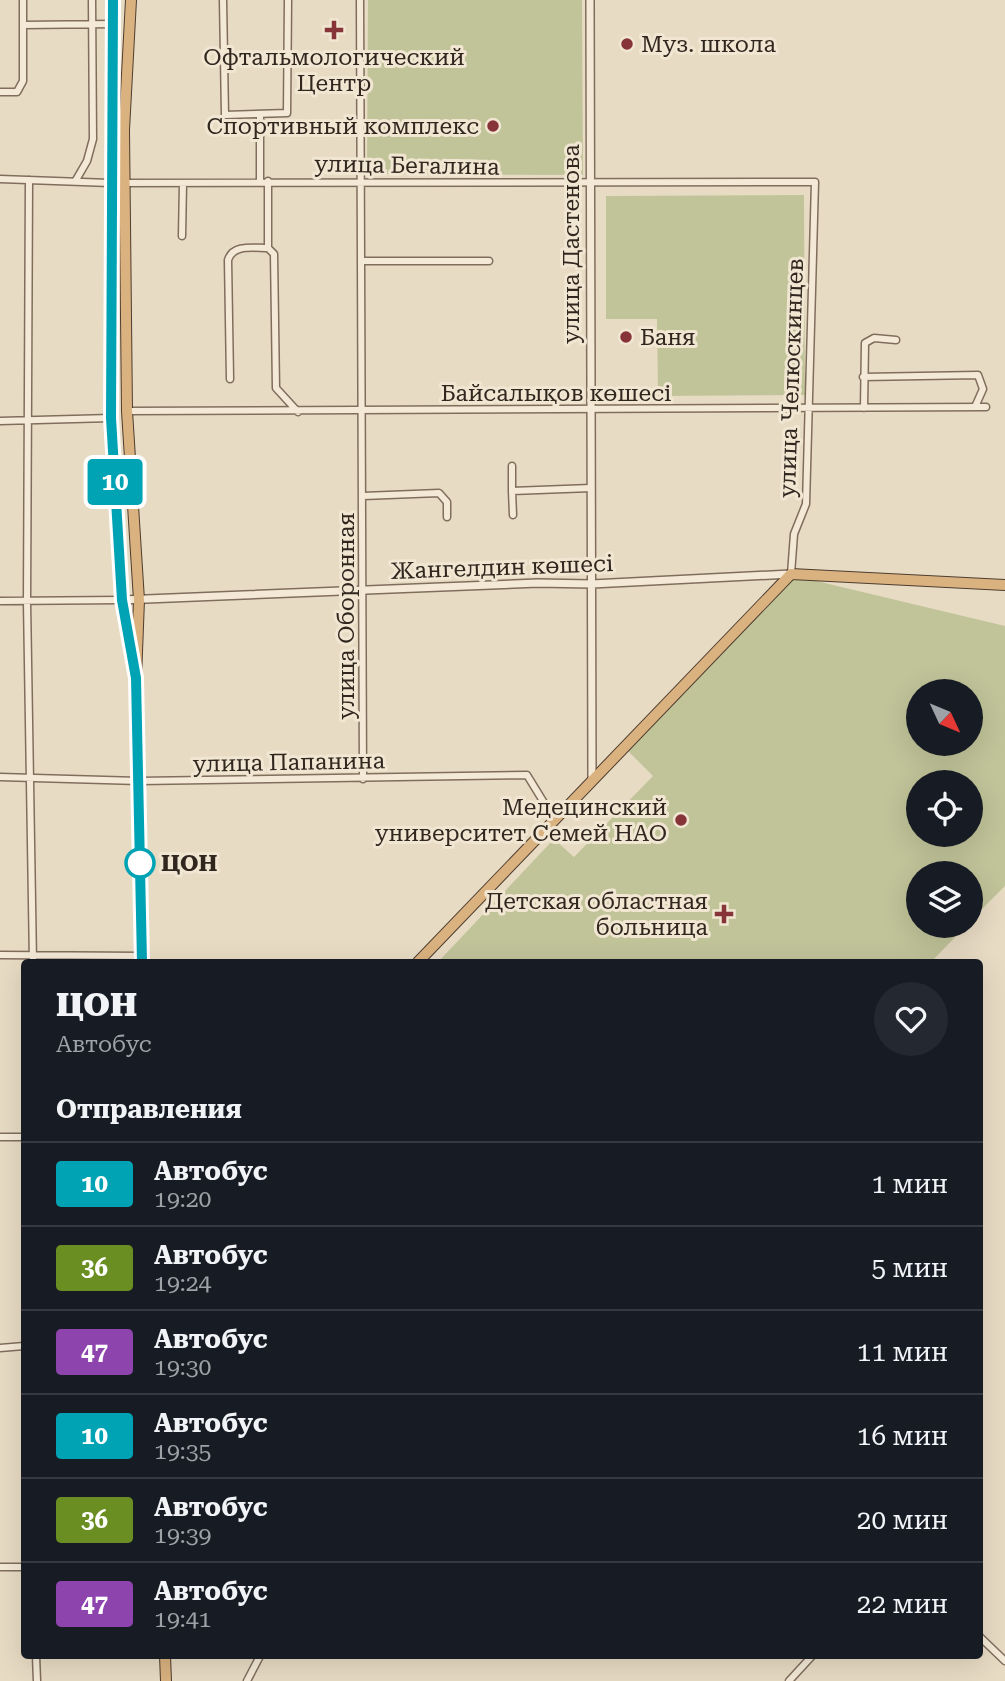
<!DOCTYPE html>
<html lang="ru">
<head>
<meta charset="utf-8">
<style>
	body { margin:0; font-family:"Roboto Serif",serif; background:#242831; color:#f1f3f6; height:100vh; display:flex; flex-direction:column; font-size:26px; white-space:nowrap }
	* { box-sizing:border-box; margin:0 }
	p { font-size:23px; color:#9ea1a6 }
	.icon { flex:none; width:38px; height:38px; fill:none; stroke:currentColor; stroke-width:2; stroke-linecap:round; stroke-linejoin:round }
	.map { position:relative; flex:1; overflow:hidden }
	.panel { position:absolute; left:21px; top:959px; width:962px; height:700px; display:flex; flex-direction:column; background:#171b24; border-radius:7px; box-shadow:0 7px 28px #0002 }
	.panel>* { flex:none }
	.badge { padding:0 14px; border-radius:5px; font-size:24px; line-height:46px }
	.needle { width:46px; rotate:134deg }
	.controls { position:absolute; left:906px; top:679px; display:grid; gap:14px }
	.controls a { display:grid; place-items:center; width:77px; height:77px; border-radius:50%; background:#171b24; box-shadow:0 7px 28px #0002; font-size:35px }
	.map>.badge { position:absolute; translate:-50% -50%; box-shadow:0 0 0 4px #fff }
	h2 { padding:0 35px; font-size:26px; line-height:63px }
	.round { display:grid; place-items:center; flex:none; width:74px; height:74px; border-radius:37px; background:#242831 }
	.head { display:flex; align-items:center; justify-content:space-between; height:119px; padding:0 35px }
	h1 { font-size:33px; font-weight:800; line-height:52px }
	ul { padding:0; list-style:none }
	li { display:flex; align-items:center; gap:21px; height:84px; padding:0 35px; border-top:2px solid #363941 }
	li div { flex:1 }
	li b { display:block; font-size:26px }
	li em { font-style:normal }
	li .badge { min-width:77px; font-weight:700; text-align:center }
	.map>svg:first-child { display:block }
</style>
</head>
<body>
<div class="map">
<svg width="1005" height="1681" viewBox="0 0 1005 1681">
	<rect width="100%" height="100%" fill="#e8dbc4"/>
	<path fill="#c1c499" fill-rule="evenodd" d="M368,0h214l1,175 -216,-1z
		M804,195l1,200 -147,1 -1,-77h-51v-123z
		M791,579h17l197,47v260l-34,34v-47h-52v53h47l-35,36h-493l116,-123 20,18 79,-81 -28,-28zM919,691h52v53h-52zM919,782h52v53h-52z"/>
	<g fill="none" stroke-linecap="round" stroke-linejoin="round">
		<defs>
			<path id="minor" d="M223,0l2,115 62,-2 1,-113
				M360,0l3,779
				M23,25l90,-1
				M0,92h17l6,-11v-81
				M0,179l110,4 705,-1 -9,322 -12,30 -3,40
				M29,180l-2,422 6,360
				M76,180l11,-19 6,-22 -1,-139
				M268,181v67l6,6 2,134 22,24
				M260,182v-68
				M182,236l1,-53
				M362,261h127
				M863,377l115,-2 5,14 -8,18
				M230,379l-2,-119c5,-16 25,-12 40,-12
				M864,408l1,-65 9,-5 22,2
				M127,411l859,-4
				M0,421l111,-3
				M512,466v25
				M363,496l76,-3 8,9v15
				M513,515l-1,-24 79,-3
				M0,601l122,-1
				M0,777l139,4 388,-6 27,44
				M0,955l141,1
				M0,1137h24
				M0,1348l24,-2
				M0,1567h24
				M980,1637l25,24
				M36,1656l1,25
				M247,1681l13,-25
				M789,1681l23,-25"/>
			<path id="tertiary" d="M590,0l2,779
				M122,600l416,-17 54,1 199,-10"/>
			<path id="trunk" d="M113,0l-2,418 11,182 10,60
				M131,0l-7,130 3,281 12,189 -3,78 6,284
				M418,962l373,-388 214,11
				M165,1656l1,25"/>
		</defs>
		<use href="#minor" stroke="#806e5d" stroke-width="9"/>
		<use href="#tertiary" stroke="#806e5d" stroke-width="10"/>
		<use href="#trunk" stroke="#4e3d30" stroke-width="12"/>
		<use href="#minor" stroke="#f4e9d6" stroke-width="6"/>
		<use href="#tertiary" stroke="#f4e9d6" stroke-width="7"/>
		<use href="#trunk" stroke="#dab27f" stroke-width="10"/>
	</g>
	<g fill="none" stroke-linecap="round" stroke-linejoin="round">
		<defs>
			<path id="line" d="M113,0l-2,418 11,182 14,78 6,284"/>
		</defs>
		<use href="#line" stroke="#fff" stroke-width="16"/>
		<use href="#line" stroke="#00a3b4" stroke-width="10"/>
	</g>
	<g fill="#873439" stroke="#f0e6d2" stroke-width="2.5">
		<path d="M330.5 19.5h7v7h7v7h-7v7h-7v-7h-7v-7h7z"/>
		<circle cx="627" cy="44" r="7"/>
		<circle cx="493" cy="126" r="7"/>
		<circle cx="626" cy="337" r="7"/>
		<circle cx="681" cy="820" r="7"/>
		<path d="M720.5 903.5h7v7h7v7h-7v7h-7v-7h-7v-7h7z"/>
	</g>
	<circle fill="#fff" stroke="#00a3b4" stroke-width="3.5" cx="140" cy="863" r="14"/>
	<g text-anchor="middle" stroke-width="6" stroke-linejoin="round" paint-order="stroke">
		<g font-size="23" fill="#32271f" stroke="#f0e6d2" text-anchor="end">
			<text x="641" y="52" text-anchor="start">Муз. школа</text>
			<text x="334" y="65" text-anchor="middle">Офтальмологический<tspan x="334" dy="26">Центр</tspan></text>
			<text x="479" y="134">Спортивный комплекс</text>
			<text x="640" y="345" text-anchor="start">Баня</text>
			<text x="667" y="815">Медецинский<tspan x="667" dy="26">университет Семей НАО</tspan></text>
			<text x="708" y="909">Детская областная<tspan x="708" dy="26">больница</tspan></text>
		</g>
		<g font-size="23" fill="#32271f" stroke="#f0e6d2">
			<text transform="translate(407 165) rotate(1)" y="8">улица Бегалина</text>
			<text transform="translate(571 244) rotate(-90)" y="8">улица Дастенова</text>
			<text transform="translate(791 378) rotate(-88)" y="8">улица Челюскинцев</text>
			<text x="556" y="401">Байсалықов көшесі</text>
			<text transform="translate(502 567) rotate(-2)" y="8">Жангелдин көшесі</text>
			<text transform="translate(346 616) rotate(-90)" y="8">улица Оборонная</text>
			<text transform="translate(289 762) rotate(-1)" y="8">улица Папанина</text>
		</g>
		<g font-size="23" font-weight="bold" fill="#32271f" stroke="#f0e6d2" text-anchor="start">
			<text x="161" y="871">ЦОН</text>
		</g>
	</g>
</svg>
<div class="controls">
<a><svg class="needle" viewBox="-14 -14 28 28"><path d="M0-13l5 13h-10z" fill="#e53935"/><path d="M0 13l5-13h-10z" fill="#9ea1a6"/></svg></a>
<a><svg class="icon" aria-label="locate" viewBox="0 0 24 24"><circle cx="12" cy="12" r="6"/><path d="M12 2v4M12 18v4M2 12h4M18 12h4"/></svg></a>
<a><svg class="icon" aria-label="layers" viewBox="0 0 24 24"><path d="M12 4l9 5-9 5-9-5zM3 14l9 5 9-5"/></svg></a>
</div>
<b class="badge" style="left:115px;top:482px;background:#00a3b4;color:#fff">10</b>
<section class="panel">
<div class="head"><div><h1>ЦОН</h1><p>Автобус</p></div><a class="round"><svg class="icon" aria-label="heart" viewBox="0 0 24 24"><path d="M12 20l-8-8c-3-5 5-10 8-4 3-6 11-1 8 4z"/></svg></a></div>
<h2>Отправления</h2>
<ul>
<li><span class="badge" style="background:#00a3b4;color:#fff">10</span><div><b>Автобус</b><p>19:20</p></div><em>1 мин</em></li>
<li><span class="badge" style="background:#6b8e23;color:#fff">36</span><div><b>Автобус</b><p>19:24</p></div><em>5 мин</em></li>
<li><span class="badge" style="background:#8e44ad;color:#fff">47</span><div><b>Автобус</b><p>19:30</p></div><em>11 мин</em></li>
<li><span class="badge" style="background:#00a3b4;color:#fff">10</span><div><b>Автобус</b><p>19:35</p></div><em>16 мин</em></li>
<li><span class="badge" style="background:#6b8e23;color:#fff">36</span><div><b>Автобус</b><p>19:39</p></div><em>20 мин</em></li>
<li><span class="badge" style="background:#8e44ad;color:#fff">47</span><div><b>Автобус</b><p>19:41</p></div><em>22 мин</em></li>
</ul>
</section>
</div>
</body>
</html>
